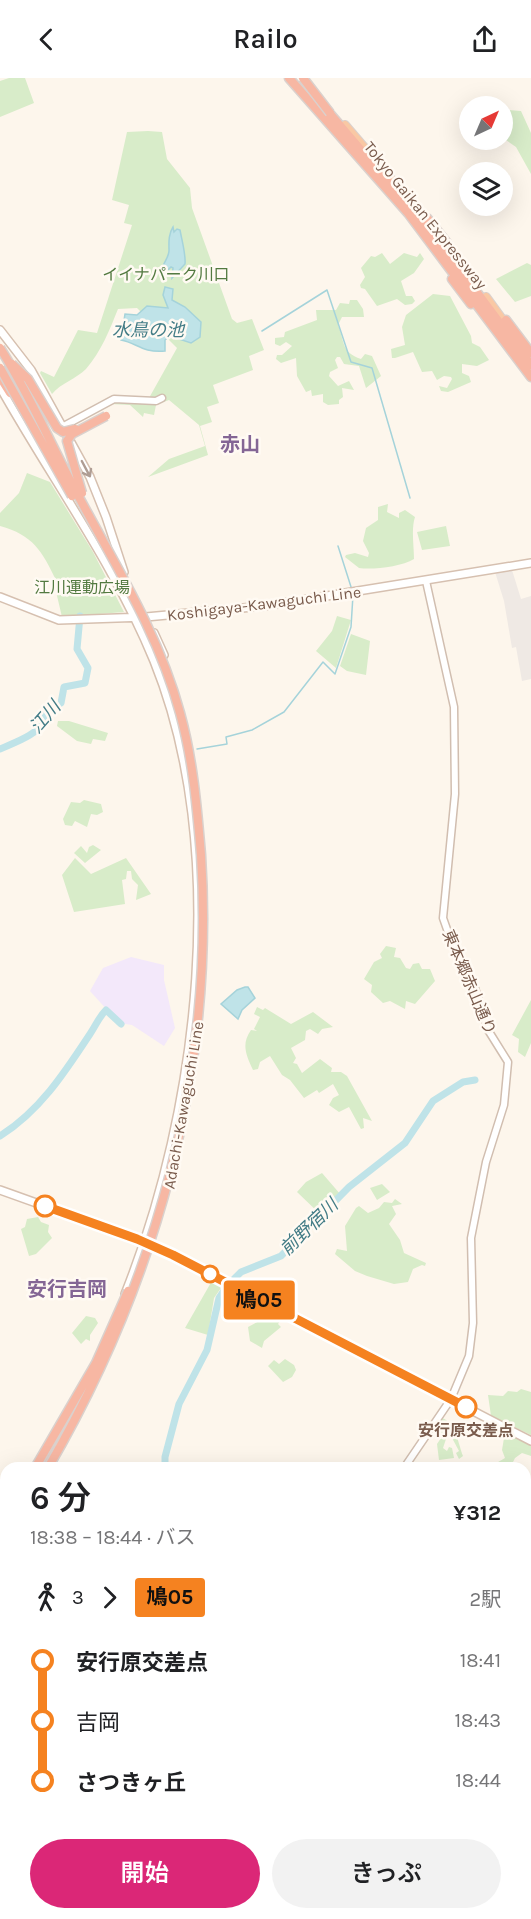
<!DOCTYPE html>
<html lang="ja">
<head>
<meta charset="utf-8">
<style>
	body { margin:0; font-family:Karla,"Noto Sans JP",sans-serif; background:#f2f2f2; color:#202124; height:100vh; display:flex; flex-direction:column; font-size:22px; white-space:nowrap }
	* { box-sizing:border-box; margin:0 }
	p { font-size:20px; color:#757577 }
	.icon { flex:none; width:33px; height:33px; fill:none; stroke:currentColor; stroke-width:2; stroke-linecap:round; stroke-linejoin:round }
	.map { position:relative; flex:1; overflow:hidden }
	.drawer { position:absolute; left:0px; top:1384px; width:531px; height:458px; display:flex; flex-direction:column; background:#fff; border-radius:18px 18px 0 0; box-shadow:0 6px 24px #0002 }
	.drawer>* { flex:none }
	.badge { padding:0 12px; border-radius:4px; font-size:21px; line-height:39px }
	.needle { width:39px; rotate:44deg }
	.tools { position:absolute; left:459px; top:18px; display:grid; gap:12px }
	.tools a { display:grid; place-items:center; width:54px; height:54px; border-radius:50%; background:#fff; box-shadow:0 6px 24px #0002; font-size:30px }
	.map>.badge { position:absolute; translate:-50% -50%; box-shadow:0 0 0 3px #fff }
	.legs { display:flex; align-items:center; gap:9px; height:66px; padding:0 30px; font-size:20px }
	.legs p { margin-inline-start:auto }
	.summary { display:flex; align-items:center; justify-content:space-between; height:102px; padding:0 30px }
	h1 { font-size:33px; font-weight:600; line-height:45px }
	.action { display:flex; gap:12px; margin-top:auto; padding:12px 30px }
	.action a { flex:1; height:69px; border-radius:36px; background:#db2777; color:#fff; font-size:24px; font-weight:600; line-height:69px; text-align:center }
	.action a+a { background:#f2f2f2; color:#202124 }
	ul { padding:0 30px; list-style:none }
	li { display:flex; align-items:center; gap:21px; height:60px; font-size:22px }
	li i { display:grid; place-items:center; width:9px; height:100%; margin:0 8px; background:currentColor }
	li i::after { content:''; width:15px; height:15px; margin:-8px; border:4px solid; border-radius:50%; background:#fff }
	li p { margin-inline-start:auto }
	li:first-child i { background:linear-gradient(#0000 50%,currentColor 0) }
	li:last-child i { background:linear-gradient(currentColor 50%,#0000 0) }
	header { display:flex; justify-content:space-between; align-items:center; height:78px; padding:0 30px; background:#fff; font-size:27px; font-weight:600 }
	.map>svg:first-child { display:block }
</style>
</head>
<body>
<header><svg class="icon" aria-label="back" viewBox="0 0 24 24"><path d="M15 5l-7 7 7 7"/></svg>Railo<svg class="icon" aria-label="share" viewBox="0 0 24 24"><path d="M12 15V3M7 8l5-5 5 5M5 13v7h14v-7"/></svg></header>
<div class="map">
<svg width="531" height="1841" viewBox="0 0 531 1841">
	<rect width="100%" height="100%" fill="#fdf6ec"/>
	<path fill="#efe9e4" d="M512,492l9,29 10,-3v83l-9,2 -6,-34 -4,1 -8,-47 -9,-29z"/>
	<path fill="#f3e8fa" d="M131,879l33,8v15l11,48 -11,18 -32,-21 -13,-2 -29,-32 13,-23z"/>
	<path fill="#d8ecc9" d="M9,0h16l9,25 -34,14v-36z
		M508,32l13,1 10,22v41l-15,-27 -13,-9v-26z
		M148,53l14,1 5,27 23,29 2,20 40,111 5,4 15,-4 12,31 -15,6 4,14 -40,15 6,18 -12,4 5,15 -12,4 8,29 -60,22 21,-18 36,-13 -6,-21 -30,-25 -13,5 -2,10 -10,-2 -1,4 -13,-12 -20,-1 -41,22 -3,-5 45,-25 38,2 28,-50 -40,-40 -19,1c-8,20 -17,43 -32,60 -10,10 -25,14 -34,25l-12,-21 1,-2 13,6 24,-47 19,3 35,-108 -8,-2 5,-18 -17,-5 15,-68z
		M382,175l8,11 14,-11 13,4 3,-4 4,6 -10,14 -13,8 5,15h6l3,5 -3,3 -7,1 -8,-6 -20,7 -12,-17 -4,-1 -1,-3 5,-8 -4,-9 10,-12 4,1z
		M527,185l4,2v31l-16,6 -19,-23z
		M433,216l17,2 21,40 1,7 8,4 9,13 -12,6 -15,-2v9l7,3 2,6 -23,10 -7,-1 -2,-5 8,2 5,-9 -1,-2 -7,-1 -7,4 -5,-9 -10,1 -9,-20 -18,6h-3l-1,-9 14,-4 -3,-18 4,-12z
		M350,222h7l6,9 1,8h-22l-4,8c7,18 3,27 23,34l4,-5 7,2 9,20 -15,12 -7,-22 -15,-2 -4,-7h-3l-2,3 3,8 -8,4 -1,4 9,10 11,-5 5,9 -12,-2 1,9 -4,3v4l-11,1 -5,-3v-8l-11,2 -1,-6 -5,2 -9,-16 -1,-18 -15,5 -5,-4 1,-4h5l10,-9 -6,-4 -6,4 -5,-2v-6l9,-1 1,-5 32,-12 -1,-10h20l4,-7 9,1z
		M27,395l23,9 43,70 31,60 -62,5 -8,-34 2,-3c-14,-29 -23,-45 -56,-54v-13l19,-20z
		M388,426l-1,8 12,6v-5l6,-3 10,7c-4,12 -1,29 -1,42 -13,8 -42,11 -55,9l-14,-11 1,-2 9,-2 13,4 1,-4 -6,-12 3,-13 12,-8v-13z
		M446,448l4,20 -28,4 -5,-18z
		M337,538l14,4 -15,48 -20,-17 16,-20z
		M351,556l19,7 -4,34 -19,-4 -7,-5z
		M58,643h11l39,12 -3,8 -12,-2 -2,5 -14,-3 -20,-15z
		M84,722l17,4 2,8 -6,3 -6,-1 -4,13 -12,-6 -3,5 -7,-1 -2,-6 8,-17 9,1z
		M93,767l8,5 -16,13 -11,-10 7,-7 6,7 2,-6z
		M75,780l16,16 35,-16 25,36 -15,6 2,-15 -6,-6 -1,-8h-4l-1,8 -4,1 3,24 -51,8 -12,-37z
		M386,868l10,2 -2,9 6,1 6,10 4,1 3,-5 6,-1 3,6h8l5,12 -20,23 -9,-3 -1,8 -15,-8 -7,2 -12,-11 1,-7 -8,-6 10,-17 8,-4 -2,-4z
		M531,922v43l-6,14 -7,-5 1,-13 -7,-4z
		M257,929l6,3 2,-2 26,16 22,-12 20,15 -11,2 -4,5 -8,-5 -4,2 -1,9 -14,8 5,10 -3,5 4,1 5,9 18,-14 12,9 -1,4h10l6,4 25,45 -9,-3 1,10 -3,1 -12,-22 -10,5 -10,-7 4,-7 6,-3 -6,-11 -14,9 -2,-3 -13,8 -14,-18 -8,-5 -12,-19 -10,6 -2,7 -5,1c-7,-15 -12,-26 -2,-40l6,1 -3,-2 6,-12 -6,-3z
		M322,1095l19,22 -19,21 -25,-24 9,-10z
		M382,1106l8,8 -13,8 -7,-12z
		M395,1121l7,5 -10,2 4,8 -7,10 11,16 4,13 22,10 -1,3 -3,-1 -9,4 -5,13 -14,2 -27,-8 -12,-5 -20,-17 2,-5 10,2 -2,-25 11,-18 3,-2 9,7 11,-5 5,-6 8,1z
		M38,1139l3,5 8,3 -1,7 4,6 -16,16 -7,2 -8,-27 4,-2 2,-8z
		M213,1201l10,6 -9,13 -6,37 -23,-7z
		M266,1228l17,11 -5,7 3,3 -17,14 -2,7 -12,-7 -2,-14 15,-8 -1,-6z
		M86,1238l9,2 3,5 -8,12v6l-4,-2 -5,5 -9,-11z
		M285,1281l9,6 2,5 -4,7 -9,5 -15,-16 6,-6 5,4z
		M521,1311l10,3v43l-40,-19 -3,-21 15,1 5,-5 9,1z
		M442,1340c14,5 16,25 21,38l-4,3 -3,-6 3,-2 -8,-15 -5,3 -3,9 4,3 2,-4 3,1 2,10 -15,2 -2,-16 4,-6 -6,-8z
		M505,1354l26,13v11l-9,-3 -7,5 -5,10h-17v-3l12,-7 -3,-8z
		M336,1836h51l3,5h-52z
		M413,1836h68l6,5h-68z"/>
	<path fill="#bfe3e8" stroke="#a5d3da" stroke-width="1.5" d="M173,149l1,5 3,-3 3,1c2,11 6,25 5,34l-13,14 1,-10 -2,-1 -8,8c-3,-11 5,-14 6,-24 0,-8 -1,-16 4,-24z
		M165,209l8,2 -1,11 13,7 16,15 -1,15 -9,6 -21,-7 -5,4v11c-23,2 -28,-8 -44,-11l4,-26 12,1 10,-9 21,2 -5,-13z
		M245,909h3l7,11 -13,12 -4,9 -17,-15 16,-14z"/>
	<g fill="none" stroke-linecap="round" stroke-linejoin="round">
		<path stroke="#a5d3da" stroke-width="1.5" d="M262,253l65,-41 24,72 21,6 38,130
			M338,468l14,44
			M197,671l30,-5 -1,-7 26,-7 32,-18 39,-50 12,12 16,-47 2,-32"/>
		<path stroke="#bfe3e8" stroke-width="7" d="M0,671c18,-8 35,-13 47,-30l-3,-4 17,-12 3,-16 21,-4 3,-15 -11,-19 3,-33
			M0,1058c40,-25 65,-64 90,-102 6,-9 9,-17 16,-24l15,14
			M165,1390v-11l14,-53 28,-54 12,-52 8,-12 14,-14 40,-16 68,-69 56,-44 28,-42 30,-19 12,-2
			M4,1477l2,8"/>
		<defs>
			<path id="tertiary" d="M62,349l52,-28 42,2 6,-3
				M404,1390l47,-69 18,-43 4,-33 -2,-85 15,-76 18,-57 4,-43 -20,-32 -13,-42 -26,-53 -6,-17 12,-124 -1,-87 -28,-126
				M525,1775l6,-13
				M7,1841l4,-5
				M493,1841l3,-5"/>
			<path id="secondary" d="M0,252l31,40 59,107 16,40 18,55
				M0,309c51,91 114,176 154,274 76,188 45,448 -29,633
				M0,519l59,23 87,-3 119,-11 266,-43
				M154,555l10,22
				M0,1112l137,49 33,15 361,187
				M0,1471l6,-10"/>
			<path id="trunk" d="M345,47l84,98
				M486,219l21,29"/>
			<path id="motorway" d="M289,0l119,135 123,164
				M326,31l112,131 93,125
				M427,140l20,25
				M452,201l19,25
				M506,242l25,33
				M0,299l10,16
				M41,1388l17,-31
				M0,1446l6,-10
				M0,1463l6,-10"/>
		</defs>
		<use href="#tertiary" stroke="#d1beb0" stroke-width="9"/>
		<use href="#secondary" stroke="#d6c0b0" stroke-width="10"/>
		<use href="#trunk" stroke="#dad1cd" stroke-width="10"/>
		<use href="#motorway" stroke="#dad1cd" stroke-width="11"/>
		<use href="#tertiary" stroke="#fff" stroke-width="6"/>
		<use href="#secondary" stroke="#fff" stroke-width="7"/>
		<use href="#trunk" stroke="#f9c8a4" stroke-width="8"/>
		<use href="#motorway" stroke="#f7b7a3" stroke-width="8"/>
		<defs>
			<path id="motorway-bridge" d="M303,0l27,35
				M0,270c28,44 49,92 73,138 39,74 85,145 107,227 13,47 17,94 21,142 14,216 -45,427 -153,613
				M12,286l16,15 29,49 6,4 12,-3
				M0,290l72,128
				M82,415l-15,-52 5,-7 34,-18
				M35,1390l61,-105 32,-72"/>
		</defs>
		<use href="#motorway-bridge" stroke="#dad1cd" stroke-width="11" stroke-linecap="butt"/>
		<use href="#motorway-bridge" stroke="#f7b7a3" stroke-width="8"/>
	</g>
	<defs><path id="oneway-shaft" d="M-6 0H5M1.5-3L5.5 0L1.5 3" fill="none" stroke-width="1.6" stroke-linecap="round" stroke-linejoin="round" transform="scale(1.5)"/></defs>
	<use stroke="#af9d94" href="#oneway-shaft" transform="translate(86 391) rotate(62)"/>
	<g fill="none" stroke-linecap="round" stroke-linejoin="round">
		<defs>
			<path id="line-1" d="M45,1128l92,33 36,16 293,152"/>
		</defs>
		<use href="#line-1" stroke="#fff" stroke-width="14"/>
		<use href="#line-1" stroke="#f58220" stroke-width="9"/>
	</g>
	<g fill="#fff" stroke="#f58220" stroke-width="3">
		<circle cx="45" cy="1128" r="10"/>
		<circle cx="210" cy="1196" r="8"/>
		<circle cx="466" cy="1329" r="10"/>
	</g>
	<g text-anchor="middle" stroke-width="5" stroke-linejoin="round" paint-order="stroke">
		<g font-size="16" fill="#7a5c4d" stroke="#fffaf3">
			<text transform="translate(426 137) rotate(51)" y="6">Tokyo Gaikan Expressway</text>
			<text transform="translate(264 525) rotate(-7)" y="6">Koshigaya-Kawaguchi Line</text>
			<text transform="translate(470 904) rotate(67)" y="6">東本郷赤山通り</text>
			<text transform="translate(183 1027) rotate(-80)" y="6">Adachi-Kawaguchi Line</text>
		</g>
		<g font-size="16" fill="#537a41" stroke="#fffaf3">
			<text x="166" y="202">イイナパーク川口</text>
			<text x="82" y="515">江川運動広場</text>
		</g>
		<g font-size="16" font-weight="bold" fill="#7a5c4d" stroke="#fffaf3">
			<text x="466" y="1358">安行原交差点</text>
		</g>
		<g font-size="18" font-style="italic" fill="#437c86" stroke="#fffaf3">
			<text x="148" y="258">水鳥の池</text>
			<text transform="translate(45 639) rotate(-49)" y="6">江川</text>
			<text transform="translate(309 1149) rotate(-44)" y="6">前野宿川</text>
		</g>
		<g font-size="20" font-weight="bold" fill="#846695" stroke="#fffaf3">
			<text x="240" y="373">赤山</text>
			<text x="67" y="1218">安行吉岡</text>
		</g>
	</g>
</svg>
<div class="tools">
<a><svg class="needle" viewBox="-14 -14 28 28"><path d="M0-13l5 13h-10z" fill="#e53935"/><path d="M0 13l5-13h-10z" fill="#757577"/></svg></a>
<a><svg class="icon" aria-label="layers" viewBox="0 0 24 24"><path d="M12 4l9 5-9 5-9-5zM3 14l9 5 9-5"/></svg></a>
</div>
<b class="badge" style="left:259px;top:1222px;background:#f58220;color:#111">鳩05</b>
<section class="drawer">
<div class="summary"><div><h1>6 分</h1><p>18:38 – 18:44 · バス</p></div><b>¥312</b></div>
<div class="legs"><svg class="icon" aria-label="walk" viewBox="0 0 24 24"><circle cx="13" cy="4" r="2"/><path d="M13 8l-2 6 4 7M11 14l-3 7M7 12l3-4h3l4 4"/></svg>3<svg class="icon" aria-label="forward" viewBox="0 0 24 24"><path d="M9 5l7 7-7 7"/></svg><b class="badge" style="background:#f58220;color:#111">鳩05</b><p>2駅</p></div>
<ul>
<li><i style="color:#f58220"></i><b>安行原交差点</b><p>18:41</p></li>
<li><i style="color:#f58220"></i><span>吉岡</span><p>18:43</p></li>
<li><i style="color:#f58220"></i><b>さつきヶ丘</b><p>18:44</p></li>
</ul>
<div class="action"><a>開始</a><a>きっぷ</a></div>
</section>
</div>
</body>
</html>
